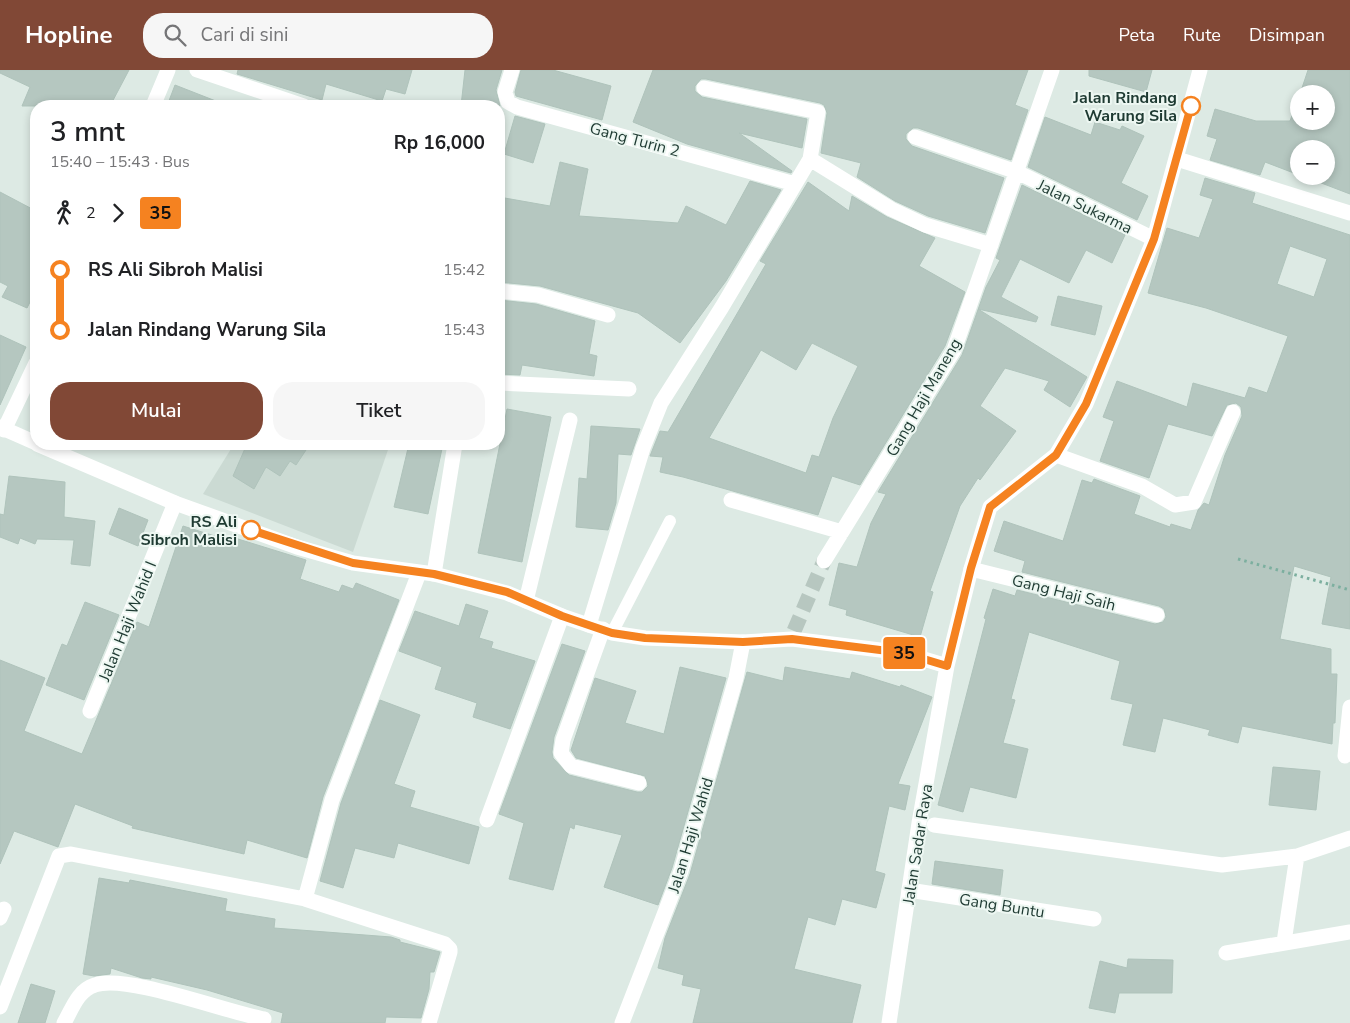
<!DOCTYPE html>
<html lang="id">
<head>
<meta charset="utf-8">
<style>
	body { margin:0; font-family:"Nunito Sans",sans-serif; background:#f6f6f6; color:#202124; height:100vh; display:flex; flex-direction:column; font-size:19px; white-space:nowrap }
	* { box-sizing:border-box; margin:0 }
	p { font-size:16px; color:#757577 }
	.icon { flex:none; width:28px; height:28px; fill:none; stroke:currentColor; stroke-width:2; stroke-linecap:round; stroke-linejoin:round }
	.map { position:relative; flex:1; overflow:hidden }
	.drawer { position:absolute; left:30px; top:30px; width:475px; height:350px; display:flex; flex-direction:column; background:#fff; border-radius:20px; box-shadow:0 2px 8px #0003 }
	.drawer>* { flex:none }
	.badge { padding:0 10px; border-radius:4px; font-size:18px; line-height:32px }
	.buttons { position:absolute; left:1290px; top:15px; display:grid; gap:10px }
	.buttons a { display:grid; place-items:center; width:45px; height:45px; border-radius:50%; background:#fff; box-shadow:0 2px 8px #0003; font-size:25px }
	.map>.badge { position:absolute; translate:-50% -50%; box-shadow:0 0 0 2px #fff }
	.legs { display:flex; align-items:center; gap:8px; height:55px; padding:0 20px; font-size:16px }
	.legs p { margin-inline-start:auto }
	.head { display:flex; align-items:center; justify-content:space-between; height:85px; padding:0 20px }
	h1 { font-size:28px; font-weight:600; line-height:38px }
	.action { display:flex; gap:10px; margin-top:auto; padding:10px 20px }
	.action a { flex:1; height:58px; border-radius:20px; background:#814836; color:#fff; font-size:20px; font-weight:600; line-height:58px; text-align:center }
	.action a+a { background:#f6f6f6; color:#202124 }
	ul { padding:0 20px; list-style:none }
	li { display:flex; align-items:center; gap:18px; height:60px; font-size:19px }
	li i { display:grid; place-items:center; width:8px; height:100%; margin:0 6px; background:currentColor }
	li i::after { content:''; width:12px; height:12px; margin:-6px; border:4px solid; border-radius:50%; background:#fff }
	li p { margin-inline-start:auto }
	li:first-child i { background:linear-gradient(#0000 50%,currentColor 0) }
	li:last-child i { background:linear-gradient(currentColor 50%,#0000 0) }
	header { display:flex; align-items:center; gap:30px; box-sizing:border-box; height:70px; padding:0 25px; background:#814836; color:#fff }
	header strong { font-size:24px }
	nav { display:flex; gap:28px; margin-inline-start:auto; font-size:18px }
	.search { width:350px; height:45px; background:#f6f6f6; display:flex; align-items:center; gap:12px; box-sizing:border-box; padding:0 18px; border-radius:20px; color:#757577; font-size:19px }
	.map>svg:first-child { display:block }
</style>
</head>
<body>
<header>
<strong>Hopline</strong>
<div class="search"><svg class="icon" aria-label="search" viewBox="0 0 24 24"><circle cx="10" cy="10" r="6"/><path d="M15 15l6 6"/></svg>Cari di sini</div>
<nav><a>Peta</a><a>Rute</a><a>Disimpan</a></nav>
</header>
<div class="map">
<svg width="1350" height="953" viewBox="0 0 1350 953">
	<rect width="100%" height="100%" fill="#ddeae4"/>
	<path fill="#cbdad3" d="M234,374h156l-37,108 -150,-58z"/>
	<path fill="#b5c7c0" stroke="#afc3bb" fill-rule="evenodd" d="M0,0h129l-19,36h-88l8,-19 -30,-14z
		M238,0h174l-7,24 -19,-5 -4,12 -56,-17 -4,16 -85,-26z
		M465,0h37l-6,20 4,16h-39z
		M521,0h32l58,16 -9,34 -86,-24 -1,-4z
		M653,0h375l-13,35 13,5 -17,50 -93,-32h-5l-7,6v5l6,7 92,32 -19,55 -57,-17 -33,-15 -38,-24 4,-14 -40,-10 6,-40 -3,-8 -4,-2 -114,-24h-5l-6,7v5l7,6 105,22 -5,29 -63,-15 53,38 -1,2 -104,-29 -54,-22z
		M1089,0h63l-6,22 -57,-16z
		M1308,0h42v124l-47,-18h23v-27h-27v26l-34,-13 -5,13 -50,-15 7,-21 -10,-3 8,-27 41,12h34l9,-25v25h27v-27h-26z
		M175,15l51,20 -1,1h-58z
		M515,46l30,8 -12,39 -29,-9z
		M1045,47l46,18 4,-13 25,8 2,-4 22,10 -23,47 27,13 -11,24 -109,-53z
		M560,92l28,7 -9,47 99,7 8,-17 40,19 24,-44 31,9 -55,91 -46,62 -42,-30 -98,-27 -41,-4v-85l51,9z
		M1205,108l50,15 -3,10 98,32v394l-28,-5 9,-47 -37,-11 -14,73 51,10v25h6l-2,49h-2l-1,21 -90,-18 -4,17 -30,-8 2,-5 -47,-12 -8,34 -32,-7 10,-41 -22,-5 9,-38 -91,-29 -18,67 4,1 -12,43 25,6 -12,49 -46,-11 -7,25 -25,-7 48,-186 -2,-1 9,-29 22,7 2,-6 138,34 8,-2 3,-5 -2,-8 -5,-3 -137,-34 3,-11 -31,-10 10,-30 59,20 19,-61 10,3 2,-4 46,17 -6,18 36,13 1,-3 20,6 7,-20 6,-7 5,2 16,-50 17,-39 -1,-9 -5,-4 -9,2 -15,31 -44,-12 -19,54 -49,-17 14,-40 -11,-4 14,-36 70,26 6,-24 52,15 4,-11 18,6 21,-57 -82,-28 -58,-15 19,-65 32,10 14,-39 -13,-4zM1290,176l37,13 -13,38 -37,-13z
		M808,112l41,29 3,-15 35,21 48,21 -16,28 46,26 -20,54 -85,139 -28,-9 -14,39 -135,-38 -23,-5 3,-15 -13,-1 10,-25 8,1 98,-168 -6,-3zM812,273l46,23 -25,52 -14,39 -7,-2 -6,18 -97,-35 52,-88 35,20z
		M1022,115l103,50 -13,28 -26,-13 -17,33 -49,-24 -19,38 37,20 -2,5 -58,-13 109,68 -17,30 -26,-17 5,-9 -44,-13 -25,38 36,25 -36,49 -2,-2 -18,28 -30,85 3,1 -13,45 -74,-22 1,-5 -18,-5 10,-42 18,4 14,-44 15,-29 -8,-2 84,-137 24,-68 14,-27 -4,-2z
		M0,122l36,19v79l-9,18 -25,-11 6,-11 -8,-4z
		M1058,226l44,10 -7,29 -44,-10z
		M499,230l37,4 59,17 -6,33 8,2 -3,20 -72,-11 -2,10 -21,-1z
		M0,265l26,12 -26,58z
		M507,339l44,8 -29,145 -44,-9z
		M591,356l49,3 -9,26 -13,-1 -2,49 -8,27 -32,-3 3,-49 8,1z
		M247,374h63l-14,21 -6,-4 -10,15 -14,-9 -12,22 -21,-13z
		M409,374h34l-15,70 -34,-7z
		M9,406l56,6 -1,35 31,4 -5,45 -19,-2 3,-24 -37,-1 -2,5 -15,-6 -2,6 -18,-7v-23l4,1z
		M119,438l29,12 -10,26 -29,-12z
		M183,456l54,17 1,-4 68,21 -6,19 39,13 3,-7 11,4 3,-6 43,17 -76,197 -16,61 -60,-18 -3,14 -112,-26 1,-2 -58,-22 -17,43 -44,-16 -14,33v-204l45,18 -21,53 58,23 55,-132 12,5z
		M85,532l34,13 -35,85 -38,-15 16,-41 5,2z
		M466,534l22,7 -9,27 14,4 -2,6 44,13 -25,68 -37,-12 4,-14 -42,-14 7,-22 -43,-16 16,-40 44,15z
		M562,574l23,7 -31,86 -2,15 1,6 16,17 68,17h5l6,-6 -3,-10 -69,-18 -5,-8 24,-72 41,13 -11,32 39,11 16,-67 46,11 -54,190 -14,37 -54,-18 18,-52 -47,-11 -1,5 -4,-2 -17,63 -44,-11 15,-56 -25,-9z
		M785,597l65,12 2,-7 48,15 1,-2 31,12 -34,87 12,2 -5,24 -16,-4 -14,65 10,3 -9,34 -34,-9 -7,26 -27,-8 -14,52 67,16 -9,38h-159l8,-34 -19,-4 2,-10 -26,-7 7,-30 25,-64 57,-202 36,9z
		M380,630l40,15 -26,69 21,7 -5,16 69,20 -10,37 -71,-21 -4,15 -39,-10 -12,40 -23,-7 21,-78z
		M1273,697l47,4 -4,39 -47,-5z
		M935,791l68,9 -3,25 -68,-11z
		M99,808l30,5 1,-3 97,19 -2,12 50,8 -1,9 117,9 9,3v2l40,10 -6,20h-4l-1,17 -8,29 -35,-1 -1,6h-104l2,-10 -76,-23 -56,-13v2l-9,-1 -31,-10 -1,6 -16,2 -11,-2z
		M1128,889l45,1 -1,33h-53l-4,20 -26,-5 11,-47 27,7z
		M31,914l24,7 -10,32h-27z"/>
	<g fill="none" stroke-linecap="round" stroke-linejoin="round">
		<path stroke="#b7c7c0" stroke-width="15" stroke-dasharray="15 8" stroke-linecap="butt" d="M794,561l30,-70"/>
		<path stroke="#7caf9f" stroke-width="3" stroke-dasharray="2.5 4" stroke-linecap="butt" d="M1238,489l112,31"/>
		<path stroke="#fff" stroke-width="12" d="M612,563l58,-112"/>
		<path stroke="#fff" stroke-width="15" d="M197,0l107,36
			M512,0l-7,22 3,10 9,5 278,77
			M153,36l15,-36
			M915,67l102,35 137,67
			M810,89l81,50 34,16 66,20
			M1177,89l173,54
			M499,221l39,4 70,20
			M499,313l130,6
			M4,360l32,-67
			M1056,385l86,31 33,19 19,-3 39,-90
			M731,430l111,32
			M824,491l130,-211 98,-280
			M971,499l186,46
			M434,504l21,-130
			M526,531l44,-181
			M589,555l54,-177 18,-45 61,-96 88,-148 8,-47 -114,-24
			M603,559l-40,111 -2,13 10,13 68,17
			M90,641l85,-208
			M1345,686l5,-49
			M487,750l75,-204
			M934,755l288,40 75,-9 53,-18
			M909,820l185,29
			M305,829l27,-99 87,-227
			M0,848l4,-9
			M1284,872l13,-86
			M1226,883l124,-21
			M0,937l59,-151 12,-2 234,45 140,45 5,5v3l-21,71
			M64,953c8,-14 14,-33 31,-38 32,-11 131,27 169,34
			M622,953l59,-152 55,-193 7,-36"/>
		<path stroke="#fff" stroke-width="15" d="M0,357l36,16
			M37,374l138,59 122,44 56,16 81,11 73,19 55,23 50,17 33,5 98,4 49,-3 112,14 43,13
			M889,953l30,-200 28,-157 24,-97 19,-62 66,-52 30,-51 68,-165 46,-169"/>
	</g>
	<g fill="none" stroke-linecap="round" stroke-linejoin="round">
		<defs>
			<path id="line-1" d="M251,460l102,33 81,11 73,18 55,24 50,17 33,5 98,4 49,-3 112,14 43,13 24,-98 19,-61 66,-52 30,-51 68,-165 37,-133"/>
		</defs>
		<use href="#line-1" stroke="#fff" stroke-width="11"/>
		<use href="#line-1" stroke="#f58220" stroke-width="8"/>
	</g>
	<g fill="#fff" stroke="#f58220" stroke-width="2.5">
		<circle cx="1191" cy="36" r="9"/>
		<circle cx="251" cy="460" r="9"/>
	</g>
	<g text-anchor="middle" stroke-width="4" stroke-linejoin="round" paint-order="stroke">
		<g font-size="16" font-weight="bold" fill="#1e3a32" stroke="#edf7f2" text-anchor="end">
			<text x="1177" y="33">Jalan Rindang<tspan x="1177" dy="18">Warung Sila</tspan></text>
			<text x="237" y="457">RS Ali<tspan x="237" dy="18">Sibroh Malisi</tspan></text>
		</g>
		<g font-size="16" fill="#1e3a32" stroke="#edf7f2">
			<text transform="translate(635 69) rotate(15)" y="6">Gang Turin 2</text>
			<text transform="translate(1085 136) rotate(26)" y="6">Jalan Sukarma</text>
			<text transform="translate(923 327) rotate(-60)" y="6">Gang Haji Maneng</text>
			<text transform="translate(1064 522) rotate(14)" y="6">Gang Haji Saih</text>
			<text transform="translate(127 551) rotate(-68)" y="6">Jalan Haji Wahid I</text>
			<text transform="translate(690 765) rotate(-73)" y="6">Jalan Haji Wahid</text>
			<text transform="translate(917 774) rotate(-81)" y="6">Jalan Sadar Raya</text>
			<text transform="translate(1002 835) rotate(9)" y="6">Gang Buntu</text>
		</g>
	</g>
</svg>
<div class="buttons">
<a>+</a>
<a>−</a>
</div>
<b class="badge" style="left:904px;top:583px;background:#f58220;color:#111">35</b>
<section class="drawer">
<div class="head"><div><h1>3 mnt</h1><p>15:40 – 15:43 · Bus</p></div><b>Rp 16,000</b></div>
<div class="legs"><svg class="icon" aria-label="walk" viewBox="0 0 24 24"><circle cx="13" cy="4" r="2"/><path d="M13 8l-2 6 4 7M11 14l-3 7M7 12l3-4h3l4 4"/></svg>2<svg class="icon" aria-label="forward" viewBox="0 0 24 24"><path d="M9 5l7 7-7 7"/></svg><b class="badge" style="background:#f58220;color:#111">35</b></div>
<ul>
<li><i style="color:#f58220"></i><b>RS Ali Sibroh Malisi</b><p>15:42</p></li>
<li><i style="color:#f58220"></i><b>Jalan Rindang Warung Sila</b><p>15:43</p></li>
</ul>
<div class="action"><a>Mulai</a><a>Tiket</a></div>
</section>
</div>
</body>
</html>
